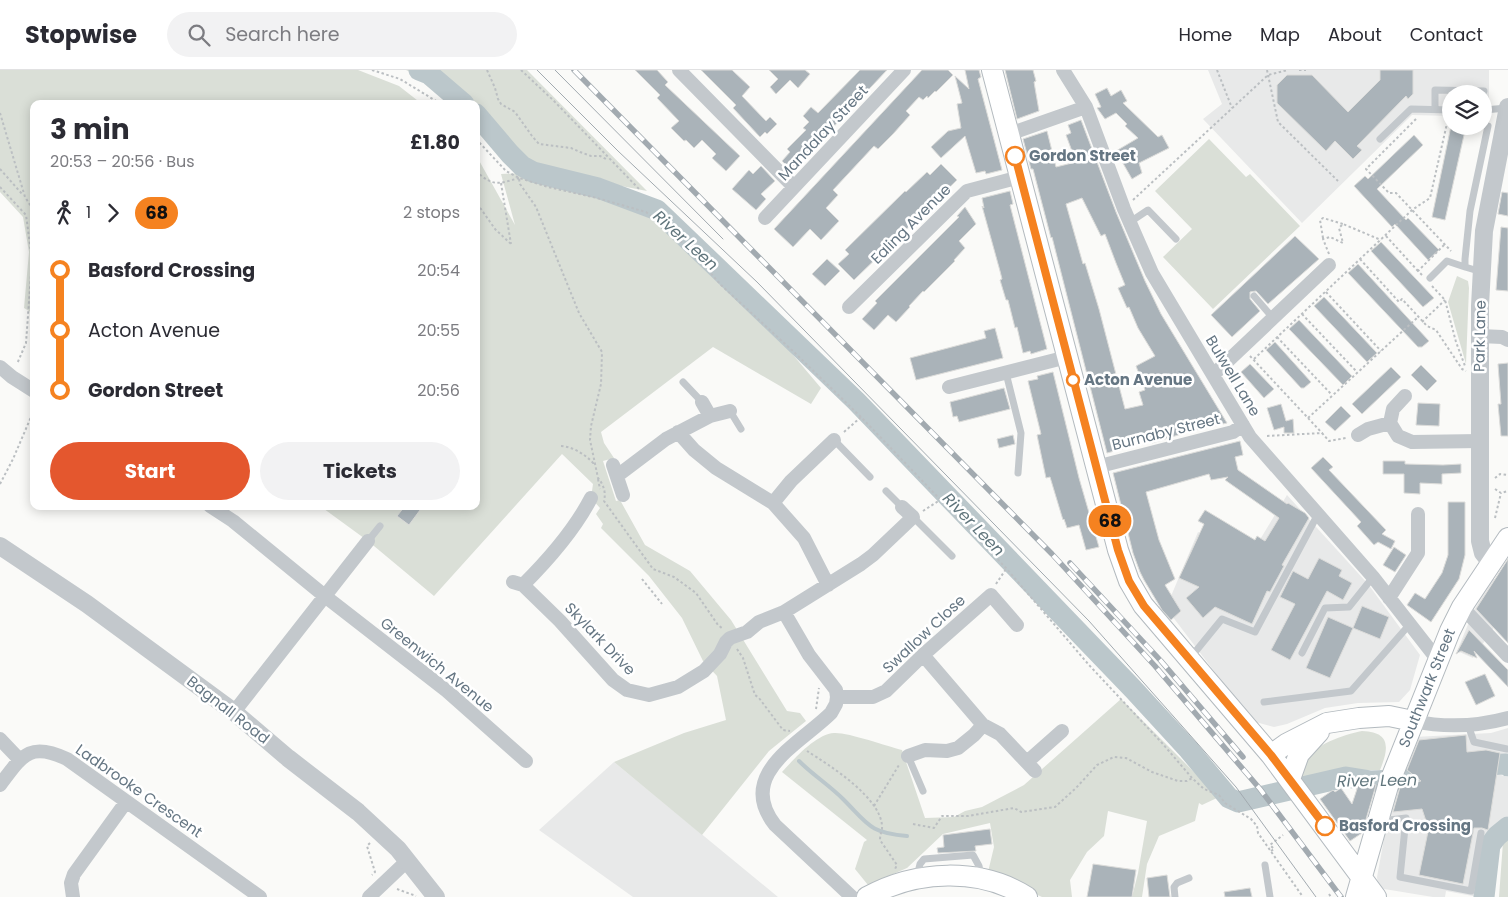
<!DOCTYPE html>
<html lang="en">
<head>
<meta charset="utf-8">
<style>
	body { margin:0; font-family:Poppins,sans-serif; background:#f2f2f3; color:#2b2b33; height:100vh; display:flex; flex-direction:column; font-size:19px; white-space:nowrap }
	* { box-sizing:border-box; margin:0 }
	p { font-size:16px; color:#7c7c81 }
	.icon { flex:none; width:28px; height:28px; fill:none; stroke:currentColor; stroke-width:2; stroke-linecap:round; stroke-linejoin:round }
	.map { position:relative; flex:1; overflow:hidden }
	.panel { position:absolute; left:30px; top:30px; width:450px; height:410px; display:flex; flex-direction:column; background:#fff; border-radius:10px; box-shadow:0 2px 12px #0003 }
	.panel>* { flex:none }
	.badge { padding:0 10px; border-radius:16px; font-size:18px; line-height:32px }
	.controls { position:absolute; left:1442px; top:15px; display:grid; gap:10px }
	.controls a { display:grid; place-items:center; width:50px; height:50px; border-radius:50%; background:#fff; box-shadow:0 2px 12px #0003; font-size:25px }
	.map>.badge { position:absolute; translate:-50% -50%; box-shadow:0 0 0 2px #fff }
	.legs { display:flex; align-items:center; gap:8px; height:55px; padding:0 20px; font-size:16px }
	.legs p { margin-inline-start:auto }
	.overview { display:flex; align-items:center; justify-content:space-between; height:85px; padding:0 20px }
	h1 { font-size:28px; font-weight:700; line-height:38px }
	.action { display:flex; gap:10px; margin-top:auto; padding:10px 20px }
	.action a { flex:1; height:58px; border-radius:30px; background:#e4572e; color:#fff; font-size:20px; font-weight:700; line-height:58px; text-align:center }
	.action a+a { background:#f2f2f3; color:#2b2b33 }
	ul { padding:0 20px; list-style:none }
	li { display:flex; align-items:center; gap:18px; height:60px; font-size:19px }
	li i { display:grid; place-items:center; width:8px; height:100%; margin:0 6px; background:currentColor }
	li i::after { content:''; width:12px; height:12px; margin:-6px; border:4px solid; border-radius:50%; background:#fff }
	li p { margin-inline-start:auto }
	li:first-child i { background:linear-gradient(#0000 50%,currentColor 0) }
	li:last-child i { background:linear-gradient(currentColor 50%,#0000 0) }
	header { display:flex; align-items:center; gap:30px; box-sizing:border-box; height:70px; padding:0 25px; background:#fff; border-bottom:1px solid #e1e1e2 }
	header strong { font-size:24px }
	nav { display:flex; gap:28px; margin-inline-start:auto; font-size:18px }
	.search { width:350px; height:45px; background:#f2f2f3; display:flex; align-items:center; gap:12px; box-sizing:border-box; padding:0 18px; border-radius:28px; color:#7c7c81; font-size:19px }
	.map>svg:first-child { display:block }
</style>
</head>
<body>
<header>
<strong>Stopwise</strong>
<div class="search"><svg class="icon" aria-label="search" viewBox="0 0 24 24"><circle cx="10" cy="10" r="6"/><path d="M15 15l6 6"/></svg>Search here</div>
<nav><a>Home</a><a>Map</a><a>About</a><a>Contact</a></nav>
</header>
<div class="map">
<svg width="1508" height="827" viewBox="0 0 1508 827">
	<rect width="100%" height="100%" fill="#fafaf8"/>
	<path fill="#e8e9e9" d="M1208,0h281v34h-5v-10h-33v22l-39,-1 -110,108 -99,-104 19,-15z
		M1287,425l81,89 52,71 -10,35 -11,12 -41,1 -33,5 -38,16 -13,3 -22,-6 -86,-113 32,-76 52,24z
		M1493,508l15,14v15l-35,51 -16,-7 17,-41z
		M1508,658v33l-16,-1 -91,16 13,-39 77,-4z
		M614,692l164,135h-145l-94,-67z
		M1483,700l25,7v39l-18,20 -12,61 -32,-6 -1,6h-12l-55,-9 -1,-11 12,-65 8,-27z"/>
	<path fill="#dadfd7" d="M0,0h358l41,16 23,18h-388v210l-10,-6 5,-56 -6,-35 -23,-25z
		M406,0h121l120,121 -113,-22c-26,-10 -40,-32 -58,-53v-12h-13l-15,-13z
		M1209,69l37,38 4,-3 50,52 -87,83 -50,-52 29,-28 -37,-38z
		M476,85l39,70 -14,-51 22,-1 135,35 92,96 71,84 -10,16 -98,-57 -112,85 3,11 10,15 -11,3 13,40 4,-1 25,45 45,26 41,49 56,91 13,2 6,8 -37,30 -67,84 -88,-73 70,-29 42,-13 -9,-44 -14,-15 -21,-43 -33,-42 -48,-48 2,-4 -7,-10 4,-6 -9,-10 2,-14 -31,-30 -128,142 -66,-55 -48,-35h156z
		M1457,206l11,5 1,7 -3,76 -18,-62z
		M1121,629l98,98 -17,8 -3,-2 -4,18 -36,15 -12,28 -5,33h-10l6,-24 9,-52 -39,-10 -4,25 -17,16 -17,28 2,17h-30l-54,-25 6,-25 -4,-24 -47,11 -36,34 -39,17 -13,-16 9,-27 3,-2 -85,-68c12,-13 34,-38 52,-39 13,-1 53,13 68,17l23,68 29,-1 11,-6 17,-4 42,-22z
		M1362,661c29,1 27,17 18,39h-35l-43,9c-3,-31 37,-43 60,-48z
		M1508,767v60h-9l4,-55z"/>
	<g fill="none" stroke-linecap="round" stroke-linejoin="round">
		<path stroke="#bbc7cb" stroke-width="4" d="M799,691c14,14 30,24 44,38 25,25 26,34 64,37"/>
		<path stroke="#bbc7cb" stroke-width="21" d="M419,0l10,4 35,30
			M476,44l34,40 12,12 11,6 65,16 59,22 199,191 277,288 56,61 40,48 9,4 108,-25 25,4 54,-2 57,-14 24,-1 2,2
			M1484,827l6,-52 7,-9 11,-9"/>
	</g>
	<path fill="#aab3b9" stroke="#dcdcda" fill-rule="evenodd" d="M635,0h22l11,12 -3,3 75,71 -14,15 -14,-13 4,-4 -14,-14 -8,8 -8,-8 -2,1 -13,-13 8,-7 -22,-23 3,-3z
		M701,0h31l18,17 -8,9 24,25 4,-4 7,7 -10,10 -2,-2 -5,5 -27,-29 3,-3z
		M769,0h36l5,4 -12,14 -8,-8 -14,14 -6,-7 8,-8z
		M860,0h27l-95,101 -10,-10 8,-9 -3,-3 19,-19 -3,-2 6,-6 -6,-6 8,-9 7,6z
		M922,0h26l5,5 -17,17 -1,-1 -7,7 -1,-2 -4,4 -4,-3 -13,14 4,4 -17,19 -15,15 -4,-3 -41,44 5,5 -12,13 13,13 -18,19 -11,-11 -17,18 -19,-18z
		M965,0h14l2,7 -3,2 24,91 -16,4 -1,-3 -9,2 -11,-37 -24,22 -10,-11 17,-16 13,-3 -4,-24 5,-1 -7,-27 14,13z
		M1005,0h28l3,11 -2,1 5,29 -22,8z
		M1380,0h33v24l-5,5 -2,-3 -49,50 5,4 -9,9 -18,-18 -9,10 -49,-48v-18l10,-10h25l36,37 32,-32z
		M1107,18l4,8 10,-6 6,11 -4,2 35,34 4,-2 7,13 -30,15 3,10 -10,6 -16,-28 22,-13 -13,-12 2,-2 -11,-11 -11,6 -8,-11 4,-1 -6,-13z
		M1081,50l35,92 29,69 16,33 66,109 -36,8 -39,12 -1,-2 -44,12 -55,-216 -1,1 -18,-69h-2l-8,-30 24,-8 9,36 20,-5 -10,-27 5,-2 -3,-8zM1082,128l19,38 4,-2 11,29 9,22 -7,3 9,20 2,-1 9,21 17,28 -19,10 9,24 -6,2 4,13 -18,4 -26,-100 -14,-46 -2,1 -17,-60z
		M1451,56h15l-21,94 -13,-3z
		M1414,65l9,10 -46,44 29,31 2,-2 31,32 -11,10 -33,-36 -3,3 -38,-41 11,-10 3,3z
		M941,94l16,16 -103,100 -16,-16 11,-10 -4,-4 60,-59 1,1 21,-20 3,3z
		M761,96l14,15 -14,13 5,5 -10,11 -24,-21 17,-19 4,4z
		M1010,121l3,13 -3,1 37,144 -16,5 -1,-3 -7,2 -6,-26 -2,1 -7,-28h-2l-6,-20 2,-1 -2,-8 -18,-65 2,2 -2,-10z
		M1502,122l6,1v23l-10,-2z
		M965,137l11,17 -17,17 6,7 -11,12 1,1 -31,31 -1,-1 -14,15 1,1 -14,15 -8,-7 -14,15 -12,-11 15,-16 -2,-2 84,-84 -2,-1z
		M1501,157l7,1v63l-12,-1z
		M1295,166l24,23 -51,45 -12,-13 -6,1v7l10,12 -28,26 -21,-22z
		M1381,172l53,56 -11,9 -52,-56z
		M827,189l13,12 -15,15 -13,-12z
		M1358,194l71,77 -7,6h-4l-70,-74z
		M1324,227l53,56 -10,9 -53,-56z
		M1299,250l53,56 -9,9 -54,-56z
		M995,258l8,30 -87,22 -6,-22 76,-20 -2,-7z
		M1275,272l36,40 -7,6h-3l-35,-38z
		M1508,293v73h-7l-3,-32h3l-3,-40z
		M1250,294l24,25 -10,9 -23,-26z
		M1421,295l16,16 -10,10 -16,-16z
		M1391,297l10,10 -39,37 -10,-10z
		M1053,302l26,106 20,69 -13,3 -7,-25 -12,3 -3,-9 -1,1 -13,-43 -4,1 -9,-43 4,-1 -13,-53 10,-2 -1,-3z
		M1004,318l6,21 -51,13 -2,-6 -4,1 -3,-15z
		M1418,333l22,1 -1,22 -23,-1z
		M1281,334l5,17 7,-2 1,14h-10v-6l-10,3 -7,-22z
		M1341,336l10,10 -16,15 -10,-9z
		M1013,365l2,9 -16,4 -2,-9z
		M1240,371l3,14 -8,2 3,13 49,34 1,-1 17,10 4,5 -27,47 2,1 -14,26 -3,-1 -15,33 -37,-17 -12,11 -17,-20 13,-11 -20,-9 25,-54 -6,-3 7,-11 50,30 2,-4 8,5 14,-23 -54,-38 3,-3 -17,3 -2,-6 -63,18 13,48 16,39 -10,6 16,26 -10,9 -9,-10 -18,-30 -4,-8 -7,-19 -20,-80z
		M1323,387l10,10 -4,3 57,60 -4,4 13,7 -4,8 -13,-7 -4,3 -17,-19 4,-4 -50,-54z
		M1383,391h22v3l38,1 18,-1v9l-19,1v10l-22,-1v11l-16,-1v-19h-21z
		M1448,432h17v53l-6,24 -28,43 -24,-17 8,-12 10,6 17,-26 6,-18z
		M405,436h18l-14,19 -12,-9z
		M1394,477l12,8 -11,17 -12,-7z
		M1319,488l23,12 -3,6 13,7 -9,17 -16,-9 -37,69 -19,-10 24,-46 -15,-7 13,-26 15,8z
		M1508,489v84l-32,-34z
		M1362,536l27,11 -9,22 -27,-11z
		M1328,547l25,11 -23,50 -24,-10z
		M1469,560l39,40v17l-34,-36 3,7 -16,-7 -5,3z
		M1485,604l10,22 -19,9 -11,-23z
		M1466,665l1,17 19,-2 14,3 -12,77 -6,-2h-8l-11,56 -44,-9 11,-53 -4,-1 -4,-12 -29,3 8,-28 20,-3 -14,-11 12,-30z
		M1359,713l17,2 -14,48 -12,8 -30,-42 13,-9 2,2 6,-4 11,16z
		M990,759l2,15 -17,2 1,5 -38,2 -1,-5 7,-1 -1,-12z
		M1093,794l43,6 -4,27h-45z
		M1167,805l3,22h-21l-2,-19z
		M1250,818l2,9h-27l-1,-5z"/>
	<g fill="none" stroke-linecap="round" stroke-linejoin="round">
		<defs>
			<path id="secondary" d="M992,0l126,480 11,31 14,24 128,150 105,142
				M1271,685l15,-11 41,-21 32,-5 30,-2 24,5
				M1290,709l9,-25 20,-22
				M867,827c49,-27 113,-30 160,0
				M1356,827l32,-111 62,-155 12,-24 46,-69"/>
		</defs>
		<use href="#secondary" stroke="#b3babf" stroke-width="22"/>
		<path stroke="#bbbfc2" stroke-width="2" stroke-dasharray="2.5 2.5" stroke-linecap="butt" d="M372,0l28,9 41,25
			M487,0l8,18 3,11 3,5 14,8 17,24 7,8 32,4 9,4 11,4h9l6,3
			M521,0l33,31 86,89
			M1217,0l15,38
			M1267,0l11,52 60,59
			M1299,0h7
			M0,43l25,84 9,14
			M1416,49l-50,50 23,24h7l55,58
			M476,69l30,32 13,7 29,9 49,11 49,14 19,14 29,28 27,31 74,68 66,64 145,151 83,97 73,78 30,35 12,11 15,6 6,8 26,16 6,7 1,7 45,64
			M0,99l23,26
			M476,101c17,16 22,13 43,7
			M519,109l1,5 16,23 43,106 23,39 -1,32 -10,42 -1,14 8,38c6,7 8,15 6,23l49,68 21,8 22,16 22,32 5,4
			M501,113l10,61
			M0,117l26,28 6,45 -6,83 -9,21
			M1133,130l135,-125 20,-5
			M476,135l5,4 14,20 16,15
			M1386,166l32,35
			M1323,168l-3,-18 3,-2 20,6
			M1329,184l-6,-15 7,-2 13,6 -4,-15 4,-4 38,16
			M1360,189l39,43 3,-3 25,27 9,4 26,39 4,2
			M1422,205l-4,-4 26,-26
			M1432,216l13,14 11,42 9,24
			M1326,222l55,59
			M1302,244l55,58
			M1422,252l23,-22
			M1277,267l55,58
			M1250,286l72,77
			M1254,289l158,-149 18,-12 18,-79
			M1308,348l110,-101
			M844,362l17,-15
			M1267,366l55,-3 7,8 17,-3
			M561,376c13,1 25,9 33,18
			M1495,408l5,-4 8,1
			M598,409l2,10
			M0,414l13,-25 21,-49
			M1495,419l6,4 7,-2
			M923,441l17,-11
			M1495,448l6,-25
			M642,509l20,25
			M996,514l10,-15
			M737,579l6,9 12,37 4,3 24,32 7,1
			M816,639l3,-21
			M807,681c22,14 77,48 75,78 -1,4 -2,7 -2,11l17,25 -2,4
			M874,736l25,-41
			M913,754l21,4 8,-12h26l46,-8 7,4 34,-5 21,-19 21,-23 17,-8 12,1 26,14 26,9h9l5,-3
			M370,773l-3,3 8,26 -3,3
			M1271,781l3,-2 -4,-4 13,-10
			M397,819l19,7
			M1329,824l2,3"/>
		<path stroke="#c3c8cc" stroke-width="7" d="M1435,39v-19l49,1
			M1484,40l23,-2
			M1380,69l31,-30 40,1
			M1130,152l18,-12 28,29
			M1482,202l-17,-5v-8l5,-48 18,-85
			M1430,208l17,-17 18,6
			M1254,226l19,22
			M1006,303l15,60 -3,40
			M683,312l19,20
			M730,341l11,18
			M834,370l36,37
			M886,421l16,16
			M913,447l39,39
			M368,471l12,-15
			M1302,583l23,-45 24,-1 24,-30
			M1191,587l31,-38 33,13 63,-118
			M1264,632l87,-11 59,-67
			M1468,655l6,17 33,7
			M908,686l15,35
			M1381,751l25,-3 -6,59 71,14 10,-58
			M1265,795l5,32
			M917,806l3,-12 4,-5 49,-4 6,11 2,11
			M1175,827l-1,-10 3,-4 12,-5"/>
		<path stroke="#c3c8cc" stroke-width="14" d="M679,0l115,117
			M1063,0l23,37 38,102 28,64 98,164 123,140 64,82
			M1009,64l77,-27
			M765,148l139,-148
			M849,237l118,-116 53,-14
			M1480,266l22,1 6,3
			M0,297l12,10 22,14
			M1213,305l116,-110
			M949,317l118,-30
			M1405,326l-12,13 -3,14 8,13 14,6 68,-1
			M702,332l8,14 20,-5
			M678,362l16,18 22,18 57,35 31,35 24,47
			M1358,365l10,-6 22,-6
			M613,395l10,30
			M1096,397l137,-35 10,-7
			M617,406l49,-37 44,-23
			M773,433l18,-22 43,-41
			M210,436l23,15 93,76 121,94 79,70
			M513,512l10,3 37,36 53,59 14,10 22,5 29,-8 26,-16 16,-17 6,-12 4,-4 17,-6 12,-10 25,-10 77,-48 12,-9 40,-38 -11,-10
			M523,515c26,-26 51,-54 68,-87
			M1389,528l29,-45v-39
			M1462,537l46,49
			M784,542l25,43 27,35 1,7 -1,7 -5,9c-30,30 -96,61 -56,112l77,72
			M923,585l60,70 17,9 35,37
			M837,627h36l13,-6 37,-36 68,-60 26,30
			M234,642l134,-171
			M1413,651c33,7 62,6 95,-3
			M0,669l19,20
			M908,686l17,-6 22,1 11,-3 16,-13 9,-10
			M1027,692l35,-31
			M0,715c22,-29 29,-44 67,-26l193,138
			M73,827l-2,-14 3,-9 52,-72
			M369,827l38,-36"/>
		<path stroke="#c3c8cc" stroke-width="18" d="M0,476l87,58 147,108 54,46 70,54 40,37 38,48
			M1491,493l-8,-10 -3,-12v-235l4,-75 24,-124"/>
		<use href="#secondary" stroke="#fff" stroke-width="20"/>
		<path stroke="#a2aab0" stroke-width="1" d="M537,0l81,81 139,131 332,339 147,166 80,110
			M555,0l168,169"/>
		<defs>
			<path id="rail" d="M574,0l478,484 103,112 105,123 81,108
				M1070,493l91,98 82,96"/>
		</defs>
		<use href="#rail" stroke="#a2aab0" stroke-width="5.5"/>
		<use href="#rail" stroke="#fff" stroke-width="4" stroke-dasharray="11" stroke-linecap="butt"/>
	</g>
	<g fill="none" stroke-linecap="round" stroke-linejoin="round">
		<defs>
			<path id="line-1" d="M1015,86l103,394 11,31 15,25 127,149 54,71"/>
		</defs>
		<use href="#line-1" stroke="#fff" stroke-width="11"/>
		<use href="#line-1" stroke="#f58220" stroke-width="8"/>
	</g>
	<g fill="#fff" stroke="#f58220" stroke-width="2.5">
		<circle cx="1015" cy="86" r="9"/>
		<circle cx="1073" cy="310" r="6"/>
		<circle cx="1325" cy="756" r="9"/>
	</g>
	<g text-anchor="middle" stroke-width="5" stroke-linejoin="round" paint-order="stroke">
		<g font-size="15" fill="#657683" stroke="#fff">
			<text transform="translate(823 63) rotate(-47)" y="5">Mandalay Street</text>
			<text transform="translate(911 154) rotate(-45)" y="5">Ealing Avenue</text>
			<text transform="translate(1480 266) rotate(-89)" y="5">Park Lane</text>
			<text transform="translate(1233 306) rotate(59)" y="5">Bulwell Lane</text>
			<text transform="translate(1166 362) rotate(-14)" y="5">Burnaby Street</text>
			<text transform="translate(924 564) rotate(-43)" y="5">Swallow Close</text>
			<text transform="translate(600 569) rotate(46)" y="5">Skylark Drive</text>
			<text transform="translate(437 595) rotate(39)" y="5">Greenwich Avenue</text>
			<text transform="translate(1427 618) rotate(-68)" y="5">Southwark Street</text>
			<text transform="translate(228 640) rotate(38)" y="5">Bagnall Road</text>
			<text transform="translate(139 721) rotate(35)" y="5">Ladbrooke Crescent</text>
		</g>
		<g font-size="15" font-weight="bold" fill="#657683" stroke="#fff" text-anchor="start">
			<text x="1029" y="91">Gordon Street</text>
			<text x="1084" y="315">Acton Avenue</text>
			<text x="1339" y="761">Basford Crossing</text>
		</g>
		<g font-size="16" font-style="italic" fill="#60757c" stroke="#fff">
			<text transform="translate(686 170) rotate(42)" y="6">River Leen</text>
			<text transform="translate(974 454) rotate(46)" y="6">River Leen</text>
			<text transform="translate(1377 710) rotate(-1)" y="6">River Leen</text>
		</g>
	</g>
</svg>
<div class="controls">
<a><svg class="icon" aria-label="layers" viewBox="0 0 24 24"><path d="M12 4l9 5-9 5-9-5zM3 14l9 5 9-5"/></svg></a>
</div>
<b class="badge" style="left:1110px;top:451px;background:#f58220;color:#111">68</b>
<section class="panel">
<div class="overview"><div><h1>3 min</h1><p>20:53 – 20:56 · Bus</p></div><b>£1.80</b></div>
<div class="legs"><svg class="icon" aria-label="walk" viewBox="0 0 24 24"><circle cx="13" cy="4" r="2"/><path d="M13 8l-2 6 4 7M11 14l-3 7M7 12l3-4h3l4 4"/></svg>1<svg class="icon" aria-label="forward" viewBox="0 0 24 24"><path d="M9 5l7 7-7 7"/></svg><b class="badge" style="background:#f58220;color:#111">68</b><p>2 stops</p></div>
<ul>
<li><i style="color:#f58220"></i><b>Basford Crossing</b><p>20:54</p></li>
<li><i style="color:#f58220"></i><span>Acton Avenue</span><p>20:55</p></li>
<li><i style="color:#f58220"></i><b>Gordon Street</b><p>20:56</p></li>
</ul>
<div class="action"><a>Start</a><a>Tickets</a></div>
</section>
</div>
</body>
</html>
